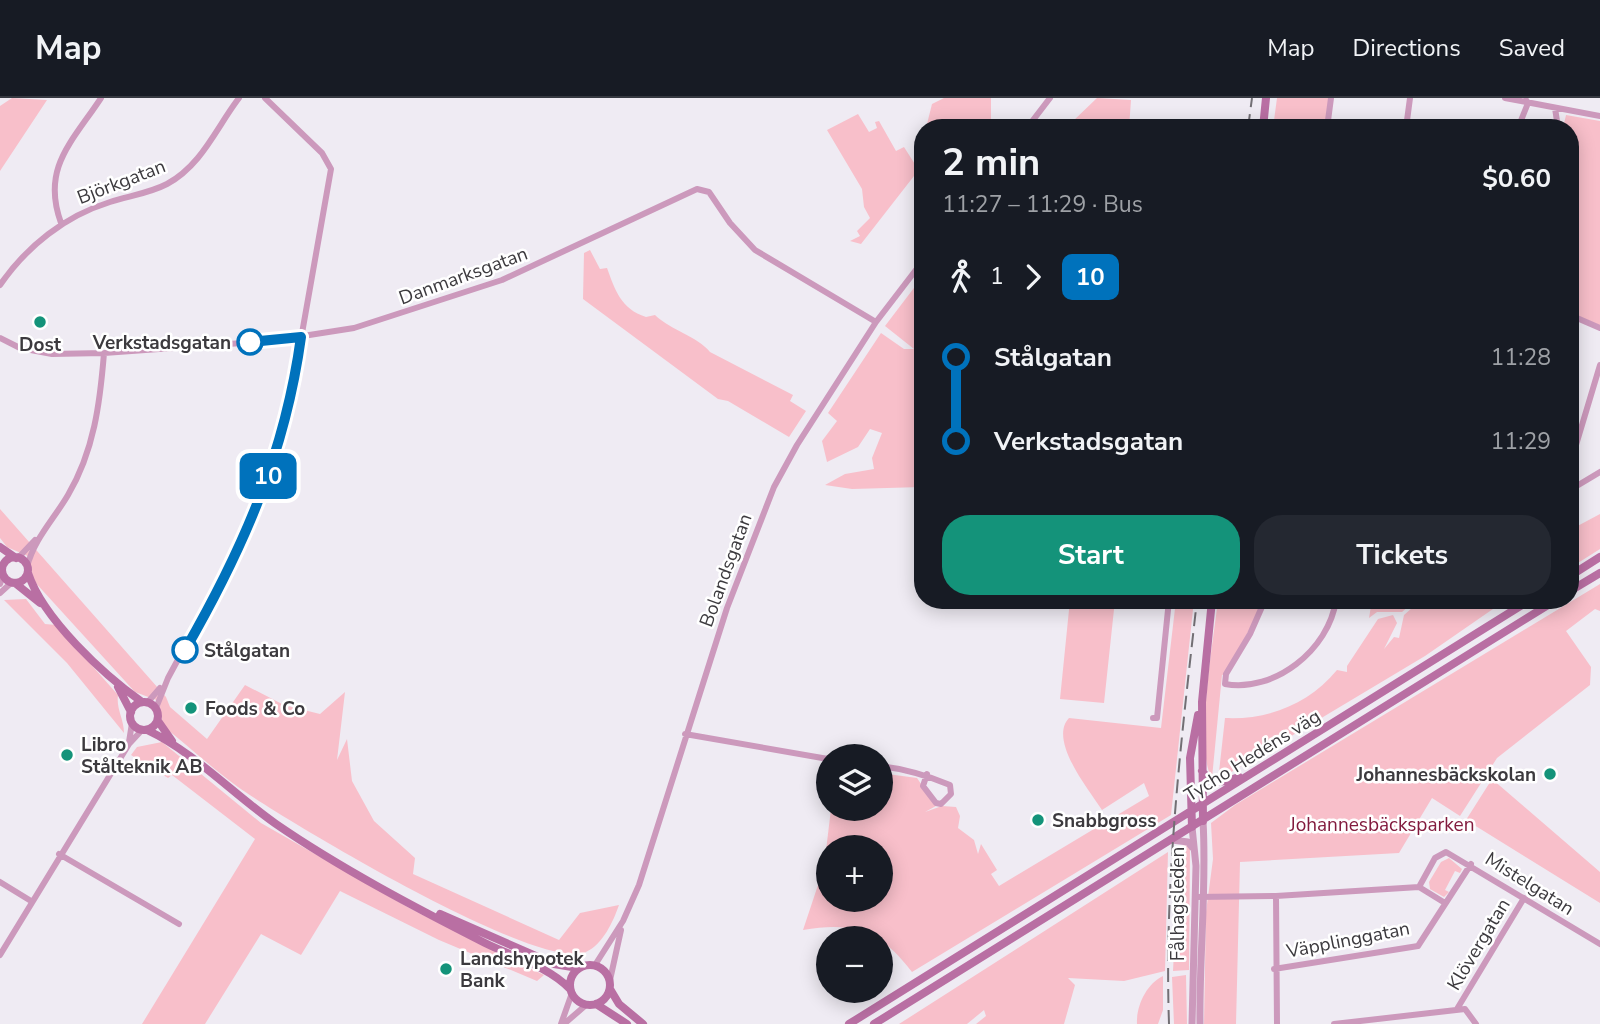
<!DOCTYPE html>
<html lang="en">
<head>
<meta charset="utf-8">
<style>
	body { margin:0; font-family:"Nunito Sans",sans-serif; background:#242831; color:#f1f3f6; height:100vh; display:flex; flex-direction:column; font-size:26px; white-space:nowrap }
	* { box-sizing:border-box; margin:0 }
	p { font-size:23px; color:#9ea1a6 }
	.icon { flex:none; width:38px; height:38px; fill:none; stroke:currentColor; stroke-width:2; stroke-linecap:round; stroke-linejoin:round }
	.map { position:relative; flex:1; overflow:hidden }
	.side { position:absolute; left:914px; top:21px; width:665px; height:490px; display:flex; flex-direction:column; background:#171b24; border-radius:28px; box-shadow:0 4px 18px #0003 }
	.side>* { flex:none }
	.badge { padding:0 14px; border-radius:10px; font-size:24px; line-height:46px }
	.tools { position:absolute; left:816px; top:646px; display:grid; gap:14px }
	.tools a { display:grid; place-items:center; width:77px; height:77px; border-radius:50%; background:#171b24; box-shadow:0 4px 18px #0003; font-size:35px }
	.map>.badge { position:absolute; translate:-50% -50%; box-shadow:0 0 0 4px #fff }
	.legs { display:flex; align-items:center; gap:10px; height:77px; padding:0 28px; font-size:23px }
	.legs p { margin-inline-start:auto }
	.headline { display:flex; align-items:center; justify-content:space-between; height:119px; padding:0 28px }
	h1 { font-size:38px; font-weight:700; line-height:52px }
	.cta { display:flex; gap:14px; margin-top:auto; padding:14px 28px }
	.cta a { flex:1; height:80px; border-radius:28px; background:#14937a; color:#fff; font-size:28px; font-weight:700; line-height:80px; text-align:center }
	.cta a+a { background:#242831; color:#f1f3f6 }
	ul { padding:0 28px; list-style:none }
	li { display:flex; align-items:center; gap:24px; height:84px; font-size:26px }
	li i { display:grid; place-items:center; width:10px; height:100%; margin:0 9px; background:currentColor }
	li i::after { content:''; width:18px; height:18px; margin:-9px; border:5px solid; border-radius:50%; background:#171b24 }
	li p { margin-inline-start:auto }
	li:first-child i { background:linear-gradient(#0000 50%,currentColor 0) }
	li:last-child i { background:linear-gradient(currentColor 50%,#0000 0) }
	header { display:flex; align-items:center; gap:42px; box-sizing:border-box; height:98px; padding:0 35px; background:#171b24; border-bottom:2px solid #363941 }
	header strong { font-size:33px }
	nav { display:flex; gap:38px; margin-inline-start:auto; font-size:24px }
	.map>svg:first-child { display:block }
</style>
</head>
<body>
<header>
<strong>Map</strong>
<nav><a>Map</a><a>Directions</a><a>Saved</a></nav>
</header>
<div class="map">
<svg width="1600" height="926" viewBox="0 0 1600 926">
	<rect width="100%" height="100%" fill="#efebf3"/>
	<path fill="#f8bfca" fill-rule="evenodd" d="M12,0l35,2 -47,71v-65z
		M944,0h47v25l6,5h-71l6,-24z
		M1097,0l34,2 -2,28h-56l-1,-6z
		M1277,0h54l-4,30h-54z
		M858,16l11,18 8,-4 -2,-6 4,-1 17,30 8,-4 14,22 4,-2v14l-8,-5 -53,68 -11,-3 10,-5 -3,-5 13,-13 -6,-11 -2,-18 -35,-59z
		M1566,17l34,6v207l-25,-11 -1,-57 -4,-12v-72l4,-1 -4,-47h-7z
		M590,152l10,19 7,-1c8,22 14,41 39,49l9,-2c17,16 42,21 55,37l83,43 -3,6 16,10 -17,26 -61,-36 -10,-2 -135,-100 1,-46z
		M920,182l2,207 -70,2 -27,-4 20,-11 29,-5 -2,-11 10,-25 -12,-4 -12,18 -31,15 -5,-21 15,-20 -9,-8 53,-80 23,16h10l-29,-23z
		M0,411l166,188 4,10 37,32 38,-54 39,20 36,9 25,-22 -8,68 10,-21 5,42 22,40 41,37 -2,16 146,66 21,-27 39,-8c-6,17 -16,39 -33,47 -45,22 -303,-133 -348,-165 -26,-19 -50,-41 -75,-61l-4,-25 -24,-9 -102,-112 -3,-23 -23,-10 -7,-9z
		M1600,416v35l-30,19v-38z
		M1600,486v27l-5,-2 -29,22 25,36 -1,18 -93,73 -37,58 -28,-18 -33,55 -159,9 -4,162h-32l2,-112 7,-53 -2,-36 24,-18z
		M26,501l19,25 11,1 62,70c-2,14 6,24 6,38l-57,-70 -63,-63z
		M1070,502h45l-11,103 -44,-4z
		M1176,502h18l-23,215 -259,157c-31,-41 -58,-51 -109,-42l21,-63 7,-58 49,-1v-35l37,5 19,28 -11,6 17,-6 14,1 4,9 -2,12 16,12 4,14 3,-10 16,26 -6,4 8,12 150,-90 -5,-13 -42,27c-13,-20 -54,-70 -33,-92l92,10zM828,749h52v53h-52z
		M1218,502h47l-39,74 -4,1 -10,103c-18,-27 2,-141 6,-178z
		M1372,502h44l-14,12h-25l-8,6z
		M1421,502h85l-81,56 -197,118 -9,-2 6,-54c43,2 84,-14 112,-48l10,2v-6l31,-47 15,-4 4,8 -13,26 10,-12 5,1 5,-23z
		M162,644l99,81 150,86 133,66 -7,6 -98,-41 -99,-49 -39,64 -40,-21 -56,90h-63l113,-185 -83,-64 -4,3 -37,-23 6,-8z
		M1492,681l108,93v31l-134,-83z
		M1185,747l5,3 -1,122 -16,1 6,-120 -4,-3z
		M1168,754l-3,119 -41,10 -56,-3 7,7 -11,39h-88l10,-8 -2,-6 -17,14h-68z
		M1449,760l13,11 -2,4 -5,-2 -10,19 4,2 -5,5 -14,-8 -1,-7 12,-20z
		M1186,877l1,49h-13l-2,-47z
		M1163,878v34l-5,14h-21c-1,-17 9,-40 26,-48z"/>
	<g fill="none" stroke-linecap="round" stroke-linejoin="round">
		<path stroke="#cc99bc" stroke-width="6" d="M1505,0l95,18
			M1555,10l3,20
			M1027,30l23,-30
			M1327,30l4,-30
			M1406,30l4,-30
			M1518,30l10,-25 -2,-3
			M61,125c-20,-55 11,-81 40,-125
			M0,187c27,-39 65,-69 110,-83 19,-6 40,-9 57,-18 35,-19 49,-56 72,-86
			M1570,217l30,13
			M0,240l20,10 32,6 52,-1 167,-12 83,-13 148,-48 195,-91 12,3 21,31 25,27 121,72
			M1570,367l30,-100
			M1570,392l30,-18
			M18,460l17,-18
			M27,469c7,-28 27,-48 41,-72 26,-44 32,-92 36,-142
			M0,486l3,-9
			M0,495l11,-10
			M1265,502l-15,34 -24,40 -1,10c49,9 104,-34 111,-84
			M147,605l13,-15
			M156,610l12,-30 74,-137 44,-117 45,-255 -9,-16 -57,-55
			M1153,620h4l12,-118
			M685,636l143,25
			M129,644l3,-19
			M880,668c26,3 46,9 70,19l1,9 -10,10 -5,-1 -13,-17 4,-12
			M59,756l120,70
			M0,784l31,19
			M1419,789l26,16
			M1276,798l1,128
			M1196,799l80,-1 143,-9 16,-29 11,-6 154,92
			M0,857l129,-211 13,-14
			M595,867l28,-44 16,-36 88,-277 47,-121 23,-42 79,-123 46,-60
			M1274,871l144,-23 53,-82
			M610,882l11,-50
			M1457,911l67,-111
			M561,926l11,-31
			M564,926l22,-19
			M1334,926l131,-15 11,15"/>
		<path stroke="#cc99bc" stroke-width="7" d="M1192,729l4,39 -4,158
			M1172,742l16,2 4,5
			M1200,926c-1,-68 7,-136 3,-203"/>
		<path stroke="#b96fa3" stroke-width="8" d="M1263,30l3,-30
			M0,449l16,11
			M2 472a13 13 0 1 1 26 0a13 13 0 1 1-26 0Z
			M28,475c15,46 76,102 114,129
			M1570,478l30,-19
			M15,485l25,20
			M1570,493l30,-18
			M118,589l13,25
			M130 618a14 14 0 1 1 28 0a14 14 0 1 1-28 0Z
			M158,623l14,20
			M147,632c47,22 86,64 129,94 64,44 140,84 209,119 28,14 63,23 85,46
			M1202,673c10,14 22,12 37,6
			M1203,723l-1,-119 10,-102
			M1192,729l-2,-69 8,-43
			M440,816l114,50 24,4
			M570 887a20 20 0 1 1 40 0a20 20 0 1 1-40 0Z
			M610,891l9,15 24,20
			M596,906l31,20
			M849,926l681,-424
			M874,926l682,-424"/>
		<path stroke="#726f74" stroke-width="2" stroke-dasharray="14 7" stroke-linecap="butt" d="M1248,30l4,-30
			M1169,926c-5,-142 12,-283 28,-424"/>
	</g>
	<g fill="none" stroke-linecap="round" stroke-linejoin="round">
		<defs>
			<path id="line-1" d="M185,552c58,-101 100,-196 116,-313l-51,5"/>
		</defs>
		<use href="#line-1" stroke="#fff" stroke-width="16"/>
		<use href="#line-1" stroke="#0072bc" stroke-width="10"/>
	</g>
	<g fill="#14937a" stroke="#fff" stroke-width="2.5">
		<circle cx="40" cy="224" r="7"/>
		<circle cx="191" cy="610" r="7"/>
		<circle cx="67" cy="657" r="7"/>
		<circle cx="1550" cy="676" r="7"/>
		<circle cx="1038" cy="722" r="7"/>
		<circle cx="446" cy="871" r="7"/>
	</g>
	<g fill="#fff" stroke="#0072bc" stroke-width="3.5">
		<circle cx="250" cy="244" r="12"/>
		<circle cx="185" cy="552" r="12"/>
	</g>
	<g text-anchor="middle" stroke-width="5" stroke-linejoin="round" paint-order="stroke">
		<g font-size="19" fill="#3c3a3e" stroke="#fff">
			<text transform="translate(121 83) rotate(-21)" y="7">Björkgatan</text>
			<text transform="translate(463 177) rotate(-20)" y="7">Danmarksgatan</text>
			<text transform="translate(725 472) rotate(-70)" y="7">Bolandsgatan</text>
			<text transform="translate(1252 657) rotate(-32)" y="7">Tycho Hedéns väg</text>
			<text transform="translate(1530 785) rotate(32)" y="7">Mistelgatan</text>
			<text transform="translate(1177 806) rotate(-90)" y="7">Fålhagsleden</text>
			<text transform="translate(1348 841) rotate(-11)" y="7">Väpplinggatan</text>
			<text transform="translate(1478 846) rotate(-59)" y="7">Klövergatan</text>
		</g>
		<g font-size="19" font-weight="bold" fill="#3c3a3e" stroke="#fff" text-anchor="end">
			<text x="231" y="251">Verkstadsgatan</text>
			<text x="204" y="559" text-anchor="start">Stålgatan</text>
		</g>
		<g font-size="19" font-weight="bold" fill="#3c3a3e" stroke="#fff" text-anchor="start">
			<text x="40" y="253" text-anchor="middle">Dost</text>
			<text x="205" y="617">Foods &amp; Co</text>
			<text x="81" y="653">Libro<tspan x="81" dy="22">Stålteknik AB</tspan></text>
			<text x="1536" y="683" text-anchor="end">Johannesbäckskolan</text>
			<text x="1052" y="729">Snabbgross</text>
			<text x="460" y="867">Landshypotek<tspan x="460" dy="22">Bank</tspan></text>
		</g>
		<g font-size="19" fill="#821b3e" stroke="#fff">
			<text x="1382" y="733">Johannesbäcksparken</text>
		</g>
	</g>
</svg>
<div class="tools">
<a><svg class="icon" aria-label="layers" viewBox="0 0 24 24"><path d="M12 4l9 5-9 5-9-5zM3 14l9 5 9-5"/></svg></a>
<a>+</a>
<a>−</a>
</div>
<b class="badge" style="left:268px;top:378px;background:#0072bc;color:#fff">10</b>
<section class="side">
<div class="headline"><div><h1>2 min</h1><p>11:27 – 11:29 · Bus</p></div><b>$0.60</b></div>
<div class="legs"><svg class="icon" aria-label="walk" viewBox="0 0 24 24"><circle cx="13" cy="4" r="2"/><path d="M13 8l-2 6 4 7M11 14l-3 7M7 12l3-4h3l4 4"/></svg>1<svg class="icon" aria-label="forward" viewBox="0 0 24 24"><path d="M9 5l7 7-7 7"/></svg><b class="badge" style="background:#0072bc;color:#fff">10</b></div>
<ul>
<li><i style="color:#0072bc"></i><b>Stålgatan</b><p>11:28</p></li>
<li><i style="color:#0072bc"></i><b>Verkstadsgatan</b><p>11:29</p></li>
</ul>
<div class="cta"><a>Start</a><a>Tickets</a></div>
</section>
</div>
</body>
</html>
